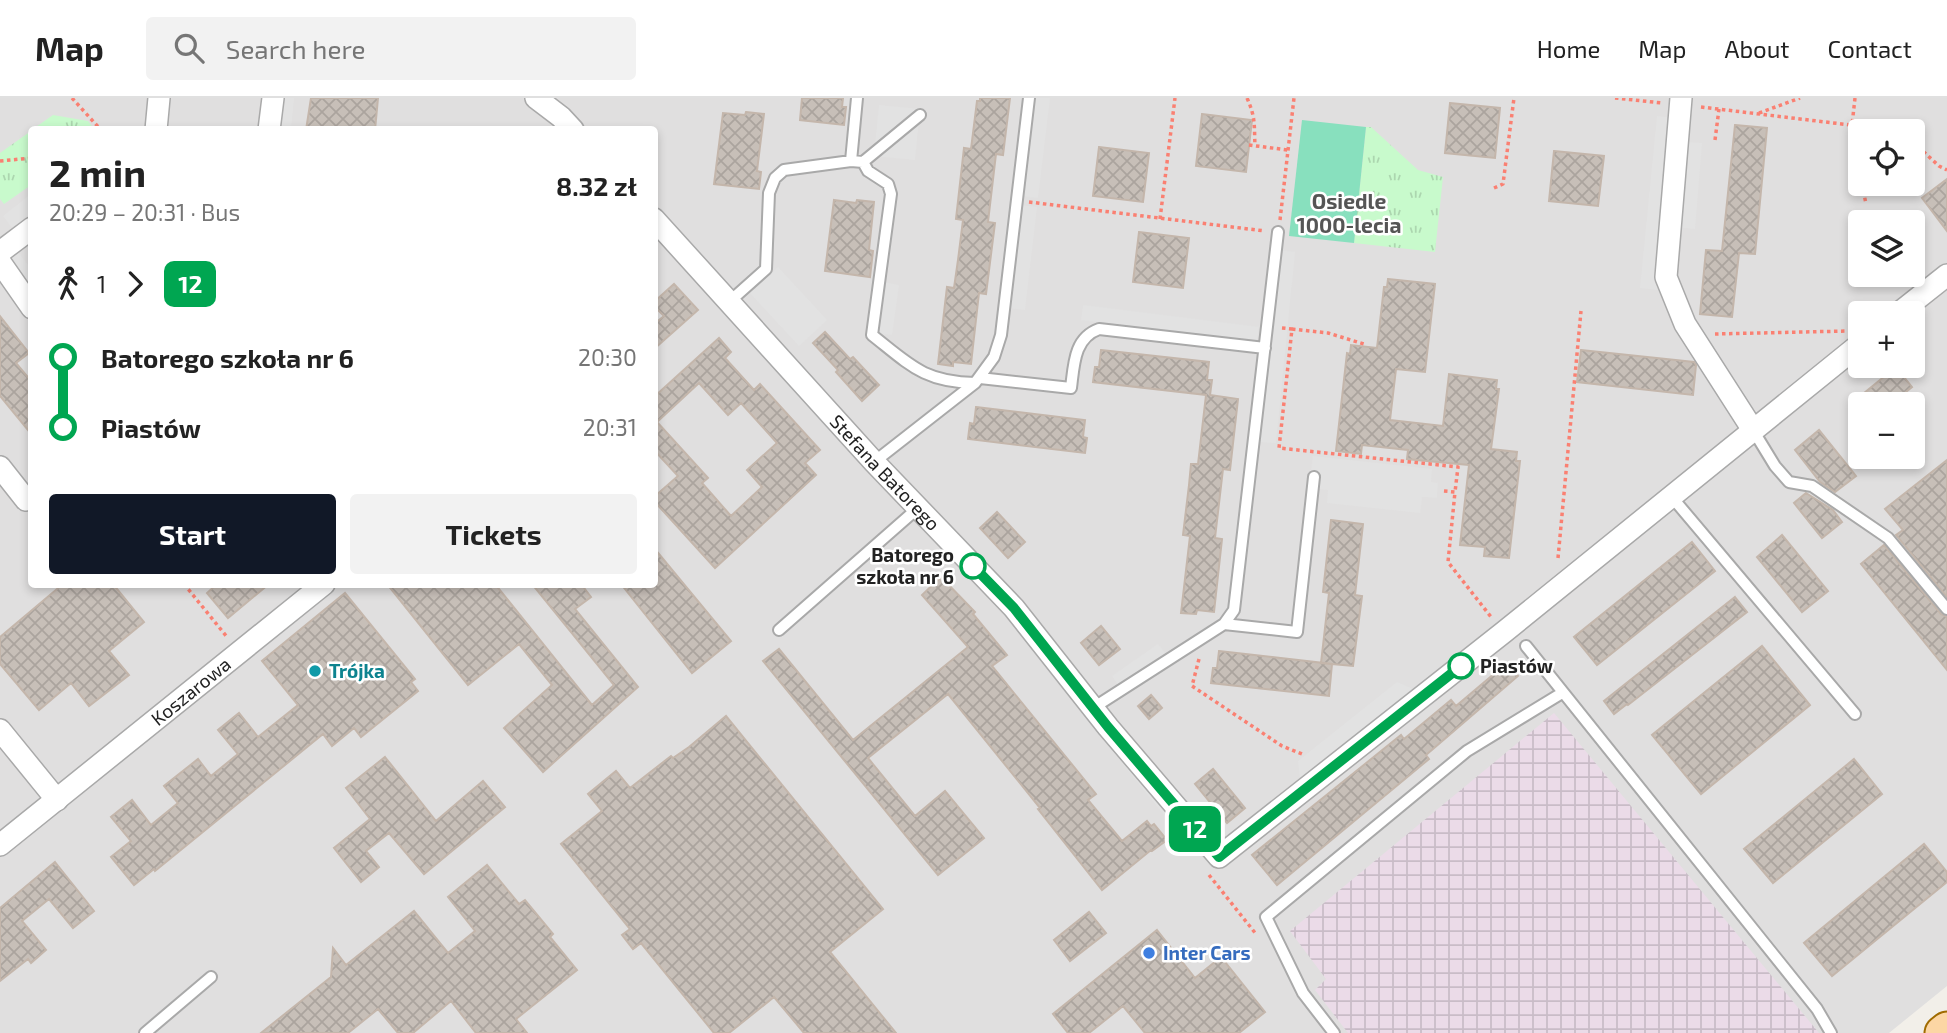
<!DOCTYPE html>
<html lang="en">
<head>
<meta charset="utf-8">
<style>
	body { margin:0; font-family:"Exo 2",sans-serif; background:#f2f2f2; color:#222; height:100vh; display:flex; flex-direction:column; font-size:26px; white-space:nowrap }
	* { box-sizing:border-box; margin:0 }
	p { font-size:23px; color:#767676 }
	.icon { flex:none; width:38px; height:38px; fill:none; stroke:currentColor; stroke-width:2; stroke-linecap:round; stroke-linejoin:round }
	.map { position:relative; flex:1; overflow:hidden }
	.details { position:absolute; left:28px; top:28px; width:630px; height:462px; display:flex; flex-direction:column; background:#fff; border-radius:7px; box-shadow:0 4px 10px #0003 }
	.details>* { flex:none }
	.badge { padding:0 14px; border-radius:10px; font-size:24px; line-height:46px }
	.tools { position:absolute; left:1848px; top:21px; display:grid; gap:14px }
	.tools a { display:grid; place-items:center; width:77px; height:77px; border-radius:7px; background:#fff; box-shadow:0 4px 10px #0003; font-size:35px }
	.map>.badge { position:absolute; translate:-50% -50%; box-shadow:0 0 0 4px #fff }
	.legs { display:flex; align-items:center; gap:10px; height:77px; padding:0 21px; font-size:23px }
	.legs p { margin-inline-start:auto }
	.summary { display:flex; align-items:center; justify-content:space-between; height:119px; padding:0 21px }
	h1 { font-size:38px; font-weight:700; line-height:52px }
	.primary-button { display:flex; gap:14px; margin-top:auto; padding:14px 21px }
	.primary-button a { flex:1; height:80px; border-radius:7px; background:#111827; color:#fff; font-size:28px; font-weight:700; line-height:80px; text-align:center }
	.primary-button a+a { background:#f2f2f2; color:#222 }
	ul { padding:0 21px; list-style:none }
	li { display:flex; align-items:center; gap:24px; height:70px; font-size:26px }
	li i { display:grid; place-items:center; width:10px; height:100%; margin:0 9px; background:currentColor }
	li i::after { content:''; width:18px; height:18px; margin:-9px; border:5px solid; border-radius:50%; background:#fff }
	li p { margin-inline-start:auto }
	li:first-child i { background:linear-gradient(#0000 50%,currentColor 0) }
	li:last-child i { background:linear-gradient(currentColor 50%,#0000 0) }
	header { display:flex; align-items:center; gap:42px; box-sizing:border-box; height:98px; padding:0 35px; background:#fff; border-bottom:2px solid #e0e0e0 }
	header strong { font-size:33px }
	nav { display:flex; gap:38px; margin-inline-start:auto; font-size:24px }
	.search { width:490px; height:63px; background:#f2f2f2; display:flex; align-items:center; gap:18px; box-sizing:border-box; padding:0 24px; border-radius:7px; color:#767676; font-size:26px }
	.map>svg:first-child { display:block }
</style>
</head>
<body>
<header>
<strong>Map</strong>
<div class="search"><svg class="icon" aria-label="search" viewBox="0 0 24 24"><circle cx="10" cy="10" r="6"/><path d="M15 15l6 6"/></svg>Search here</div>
<nav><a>Home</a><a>Map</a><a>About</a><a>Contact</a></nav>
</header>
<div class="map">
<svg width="1947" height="935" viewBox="0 0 1947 935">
	<defs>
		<pattern id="industrial-grid" width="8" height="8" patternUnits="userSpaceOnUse" patternTransform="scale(1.75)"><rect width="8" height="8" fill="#ebdbe8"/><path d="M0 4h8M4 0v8" fill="none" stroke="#c9bcc7"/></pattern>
		<pattern id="park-tufts" width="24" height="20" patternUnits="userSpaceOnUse" patternTransform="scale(1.75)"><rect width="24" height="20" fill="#c8facc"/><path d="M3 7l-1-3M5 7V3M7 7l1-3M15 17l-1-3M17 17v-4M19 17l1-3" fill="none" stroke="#acd6af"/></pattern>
		<pattern id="building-cross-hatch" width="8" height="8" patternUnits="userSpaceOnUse" patternTransform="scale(1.75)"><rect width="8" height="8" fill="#c7bfb8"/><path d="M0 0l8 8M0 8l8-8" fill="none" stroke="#aba49e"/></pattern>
	</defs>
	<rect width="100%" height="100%" fill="#f2efe9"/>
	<path fill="#e0dfdf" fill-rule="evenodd" d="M0,0h1947v888l-58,47h-1889zM32,32h622v454h-622zM1860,33h53v53h-53zM1860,124h53v53h-53zM1860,215h53v53h-53zM1860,306h53v53h-53z"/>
	<path fill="url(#industrial-grid)" d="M1554,615l265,320h-471l-33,-43 11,-11 -36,-48z"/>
	<path fill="url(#park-tufts)" d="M53,17l35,6 6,8h-61z
		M1366,29h5l47,43 25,7 -8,75 -81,-9z
		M31,33v54l-27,19 -4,-5v-46z"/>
	<path fill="#88e0be" d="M1302,22l64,7 -12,116 -65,-7z"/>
	<path fill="#e2e2e2" d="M280,0h14l-3,31 -14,1z
		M1034,0h16l-12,100 -16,-2z
		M879,7l41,4 -5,51 -41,-4z
		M1657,18l18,2 -17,172 -18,-2z
		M1684,44l18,1 -7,86 -19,-2z
		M31,96v20l-18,15 -10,-13z
		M1020,107l17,2 -12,103 -16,-2z
		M15,150l16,21v29l-30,-40z
		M1279,152l16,2 -19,191 -17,-1z
		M778,169l49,53 -28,26 -49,-53z
		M883,184l16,3 -7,50 -16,-2z
		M1083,207l176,22 -2,15 -176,-22z
		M1313,358l119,13 -1,13 7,1 -1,15 -15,-1 -2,16 -93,-10 1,-13 -19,-2z
		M1158,546l7,9 -47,32 -6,-9z
		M1397,584l16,7 -113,90 -2,-18z
		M1127,661l68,84 -5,4 -68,-84z"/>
	<path fill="url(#building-cross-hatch)" stroke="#c4b6ab" stroke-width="2" fill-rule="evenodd" d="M311,0h67l-3,32h-69z
		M802,0h41l-1,9h4l-2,18 -44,-5z
		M980,0h30l-7,57 -7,-1 -8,68 7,1 -9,71 -7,-1 -8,71 -18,-2v4l-15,-2 9,-77 7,1 4,-28 5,-40 -7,-1 8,-71 7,1 6,-48h3z
		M1450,5l50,5 -5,50 -50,-5z
		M746,14l18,2 -7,57 4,1 -2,17 -45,-5 9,-71 22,2z
		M1202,16l50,6 -6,52 -50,-6z
		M1735,27l32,3 -12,126 -16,-1 -7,64 -32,-3 6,-64 16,1z
		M1099,49l50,6 -6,49 -50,-6z
		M1554,53l50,5 -6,50 -49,-5z
		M1947,81v52l-25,-33z
		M834,102l22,3 1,-3 17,2 -5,48 4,1 -3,26 -45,-6z
		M1139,134l50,6 -6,50 -50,-6z
		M1388,181l47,5 -10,88 -29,-3 -6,51 53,6 6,-52 48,6 -1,9h3l-8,60 26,3 -1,9h4l-11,97 -25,-2 1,-9 -25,-2 9,-80 -62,-6 1,-9 -46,-5 -1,9 -25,-3 11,-98 3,1 1,-9 26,3 7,-61h3z
		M674,186l24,26 -44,39v-25l10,-8 -10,-10v-4z
		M0,218l29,37 -13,10 16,19v53l-32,-39z
		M825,234l25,27 3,-2 26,28 -17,16 -26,-29 2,-2 -25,-27z
		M719,240l12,14 -6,6 29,32 6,-6 60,66 -15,13 11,12 -101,93 -61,-67v-4l24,-21 -24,-26v-53zM699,285l29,32 13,-12 36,40 -30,27 15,17 -31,29 -29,-33 6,-5 -51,-56z
		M1101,252l108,12 -2,18h5l-2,15 28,4 -8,71 -7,-1 -8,69 7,1 -8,73 -17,-2 -1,4 -15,-1 9,-77 -7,-1 6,-50 2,-21h7l8,-69 -113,-13 2,-15h4z
		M1581,252l113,12 2,3 -3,30 -116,-13z
		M1896,269l16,20 -21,17h-20l-8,-10z
		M976,309l109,13 -2,17 4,1 -2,15 -117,-14 2,-16 4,1z
		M1819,332l37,46 -21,16 -15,-10 -25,-32z
		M1947,362v137l-51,-62 7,-5 -18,-21z
		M1806,395l27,17 9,12 -20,16 -28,-35z
		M997,414l28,30 -17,16 -28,-30z
		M1331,422l32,4 -8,71 7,1 -9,70 -32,-3 8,-70 -6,-1z
		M1782,437l46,56 -26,21 -45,-55z
		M1692,444l23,29 -118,94 -23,-28z
		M1884,447l57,69 6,3v53l-86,-106z
		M654,450l77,93 -39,32 -71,-89h33z
		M941,479l34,35 -2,2 34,41 -15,11 104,128 -8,6 34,41 25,-20 4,5 3,-2 13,16 -15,11 -1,-1 -49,40 -64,-81 2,-1 -92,-114 -80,64 47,58 30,-25 39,47 -46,37 -175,-214 16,-12 74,91 115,-93 -46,-52z
		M63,486h50l31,38 -35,29 20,24 -40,31 -18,-23 -32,27 -39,-46v-27z
		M217,486h52l-41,34 -21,-25z
		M387,486h108l97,121 22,-20 -82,-101h49l10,13 -16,12 63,78 -95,85 -39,-44 48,-43 -33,-41 -51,41z
		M345,495l70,86 -4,3 7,9 -57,46 -7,-9 -22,18 -9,-12 -168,137 -1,-2 -20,16 -23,-28 20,-16 -20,-24 21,-17 19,25 27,-22 -14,-17 34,-27 13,17 27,-22 -20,-24 21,-17 19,24 40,-32 -36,-44z
		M1735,499l12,15 -119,93 -1,-1 -13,10 -10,-13z
		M1101,528l19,23 -21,16 -18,-22z
		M1762,548l48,59 -109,89 -49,-59z
		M1219,553l113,13 -3,32 -118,-13 2,-15h4z
		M1507,565l11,13 -92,79 3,4 -152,126 -25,-30 149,-120 3,4 47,-39 5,6z
		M1151,597l11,13 -13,11 -11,-13z
		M726,618l157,193 -53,43 66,81h-92l-30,-36 -45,36h-15l-73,-90 -8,6 -11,-14 8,-6 -69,-85 41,-33 -14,-17 28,-23 14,17 41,-32 2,2 16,-11z
		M385,659l51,64 47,-40 22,26 -81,67 -35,-41 -23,18 13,16 -18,15 -27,-34 36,-29 -24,-31z
		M1854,661l28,35 -109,89 -29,-34z
		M1213,671l32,39 -18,15 -32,-39z
		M1924,746l23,28v10l-115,94 -28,-33z
		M55,764l39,49 -21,17 -24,-29 -27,22 24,29 -15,13 -3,-4 -28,22v-73z
		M487,767l32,39 6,-4 28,34 -3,3 27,33 -61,49 11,14h-51l-25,-32 -38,32h-15l-20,-24 -30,24h-87l70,-56 2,-29 13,17 68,-54 34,42 27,-22 -27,-34z
		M1089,814l17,21 -36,28 -16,-21z
		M1157,832l38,48 26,-21 44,55 -26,21h-94l-22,-27 -34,27h-21l-15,-19z"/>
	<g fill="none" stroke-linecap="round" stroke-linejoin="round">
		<defs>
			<path id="service" d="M857,0l-6,63 12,1 57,-47
				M863,64l5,9 20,13 3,10 -19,141c38,30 52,47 103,48
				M729,204l37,-33 3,-76 6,-15 9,-8 67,-9
				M980,280l91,10c3,-24 3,-50 28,-59l166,19
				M1753,332l22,36 14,16 23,4 76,52 59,71
				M874,364l101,-79 19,-26 7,-22 28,-237
				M1671,398l184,218
				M1224,526l73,8 17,-155
				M779,532l139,-122
				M1526,548l291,363 14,24
				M1093,610l131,-84 10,-14 44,-378
				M145,935l66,-56
				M1334,935l-31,-40 -37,-76 201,-166 95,-58"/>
			<g id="minor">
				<path d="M536,0l25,19 12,13"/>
				<path d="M1681,0l-15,179 19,47 68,106"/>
				<path d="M156,32l3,-32"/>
				<path d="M269,32l4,-32"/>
				<path id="s1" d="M654,121l220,243 140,146 94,119 111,130 285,-225 356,-288"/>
				<path d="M0,154l32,-24"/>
				<path d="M0,164l32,46"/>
				<path d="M1899,215l48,-38"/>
				<path d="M0,369l26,33"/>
				<path d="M0,632l57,70"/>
				<path id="s2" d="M0,747l324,-261"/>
			</g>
			<path id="primary" d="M1942,935l5,-4"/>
		</defs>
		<use href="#service" stroke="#a9a9a9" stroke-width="14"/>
		<use href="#minor" stroke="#a9a9a9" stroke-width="24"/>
		<use href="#primary" stroke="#a06b00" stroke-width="37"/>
		<path stroke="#fa8072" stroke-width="3.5" stroke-dasharray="3.5 3.5" stroke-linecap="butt" d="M72,0l29,32
			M1247,0c9,20 7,28 8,48
			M1615,0l47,5
			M1855,0l-3,27 8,49
			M1701,9l199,24
			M1759,15l41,-15
			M1715,42l4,-31
			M1913,44l26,24 8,4
			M1249,47l39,5
			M0,63l32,-3
			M1862,86l4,20
			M1494,90l9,-4 11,-86
			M1029,104l236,29
			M1160,121l15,-121
			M1280,122l14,-122
			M1282,230l10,1 -13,119 179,19 -3,25
			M1292,231l36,4 36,11
			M1715,236l132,-3
			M1444,393l11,1 -7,70 43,55
			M1558,460l23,-247
			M184,486l43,53
			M1199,561l-7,27 90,60 20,8
			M1209,777l47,59"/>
		<use href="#service" stroke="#fff" stroke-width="10"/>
		<use href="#minor" stroke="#fff" stroke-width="21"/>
		<use href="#primary" stroke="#fcd6a4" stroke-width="33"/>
	</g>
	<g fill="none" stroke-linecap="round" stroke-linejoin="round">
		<defs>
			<path id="line-1" d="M973,468l41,42 94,119 111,130 242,-191"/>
		</defs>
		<use href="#line-1" stroke="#fff" stroke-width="16"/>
		<use href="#line-1" stroke="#00a651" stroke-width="10"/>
	</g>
	<g fill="#fff" stroke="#00a651" stroke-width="3.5">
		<circle cx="973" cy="468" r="12"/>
		<circle cx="1461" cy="568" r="12"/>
	</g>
	<circle fill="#0f9aa8" stroke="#fff" stroke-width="2.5" cx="315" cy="573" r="7"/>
	<circle fill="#3f7fe0" stroke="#fff" stroke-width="2.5" cx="1149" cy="855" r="7"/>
	<g text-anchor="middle" stroke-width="5" stroke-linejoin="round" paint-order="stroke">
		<g font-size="19" fill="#222" stroke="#fff">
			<text dy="7" stroke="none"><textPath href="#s1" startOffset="343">Stefana Batorego</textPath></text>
			<text dy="7" stroke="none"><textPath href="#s2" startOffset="245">Koszarowa</textPath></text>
		</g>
		<g font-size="19" font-weight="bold" fill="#222" stroke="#fff" text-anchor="end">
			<text x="954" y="464">Batorego<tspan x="954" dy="22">szkoła nr 6</tspan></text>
			<text x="1480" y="575" text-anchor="start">Piastów</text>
		</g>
		<g font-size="19" font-weight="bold" fill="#0d838f" stroke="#fff" text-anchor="start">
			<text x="329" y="580">Trójka</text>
		</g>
		<g font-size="19" font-weight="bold" fill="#366cbe" stroke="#fff" text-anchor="start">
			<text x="1163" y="862">Inter Cars</text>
		</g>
		<g font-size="21" font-weight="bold" fill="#555" stroke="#fff">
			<text x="1349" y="111">Osiedle<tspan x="1349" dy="24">1000-lecia</tspan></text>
		</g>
	</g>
</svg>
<div class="tools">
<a><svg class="icon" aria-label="locate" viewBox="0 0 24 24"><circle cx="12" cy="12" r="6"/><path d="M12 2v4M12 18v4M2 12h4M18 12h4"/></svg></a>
<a><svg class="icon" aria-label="layers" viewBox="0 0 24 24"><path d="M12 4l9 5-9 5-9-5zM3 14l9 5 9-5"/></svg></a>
<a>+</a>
<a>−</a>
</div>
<b class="badge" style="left:1195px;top:731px;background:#00a651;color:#fff">12</b>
<section class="details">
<div class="summary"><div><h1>2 min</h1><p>20:29 – 20:31 · Bus</p></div><b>8.32 zł</b></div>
<div class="legs"><svg class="icon" aria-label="walk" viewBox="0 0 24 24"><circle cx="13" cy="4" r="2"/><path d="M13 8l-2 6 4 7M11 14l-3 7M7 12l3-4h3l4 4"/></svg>1<svg class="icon" aria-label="forward" viewBox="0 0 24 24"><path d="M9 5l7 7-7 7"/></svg><b class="badge" style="background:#00a651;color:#fff">12</b></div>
<ul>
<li><i style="color:#00a651"></i><b>Batorego szkoła nr 6</b><p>20:30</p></li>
<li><i style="color:#00a651"></i><b>Piastów</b><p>20:31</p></li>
</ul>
<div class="primary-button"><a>Start</a><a>Tickets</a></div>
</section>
</div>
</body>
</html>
